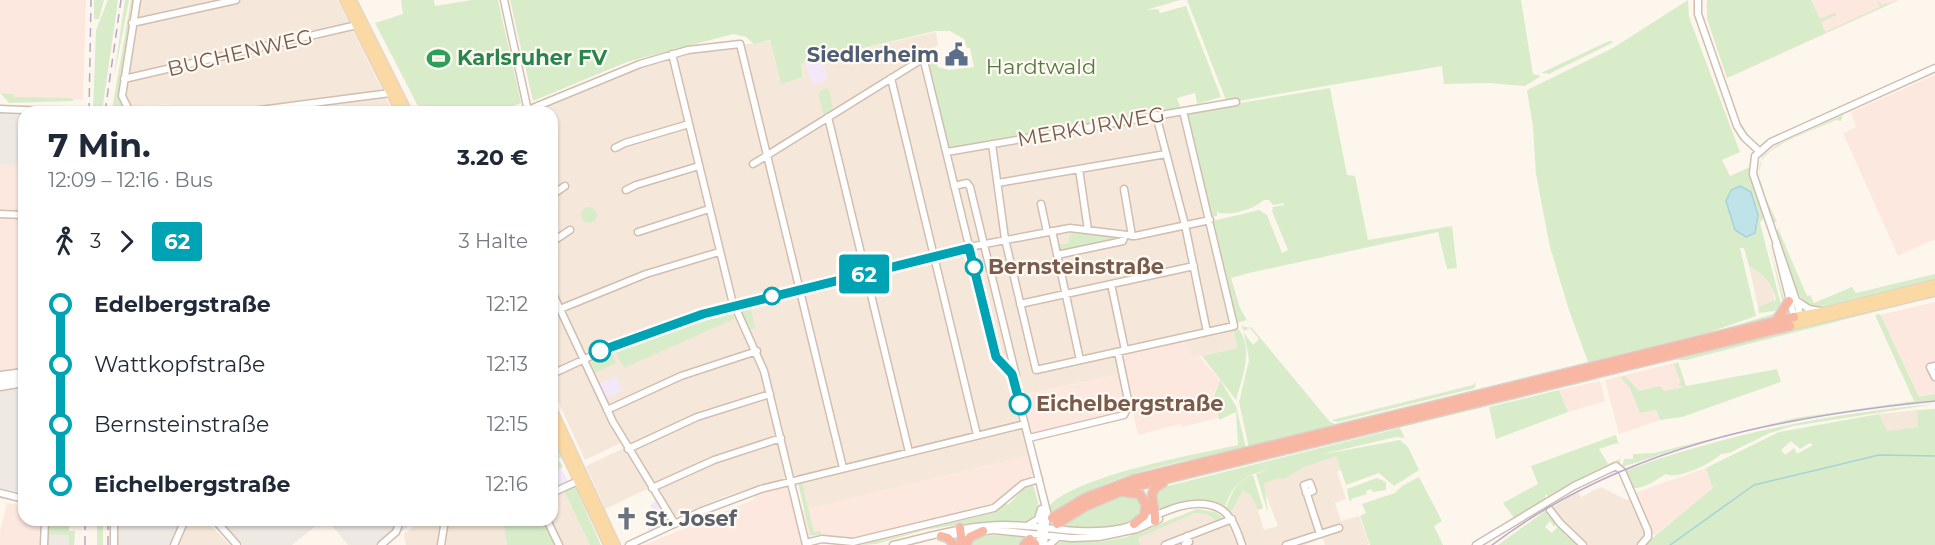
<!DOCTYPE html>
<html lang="de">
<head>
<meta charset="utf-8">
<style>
	body { margin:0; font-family:Montserrat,sans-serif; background:#f2f2f3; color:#1f2937; height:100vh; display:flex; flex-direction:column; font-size:22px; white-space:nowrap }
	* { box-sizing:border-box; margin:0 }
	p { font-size:20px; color:#747a83 }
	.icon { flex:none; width:33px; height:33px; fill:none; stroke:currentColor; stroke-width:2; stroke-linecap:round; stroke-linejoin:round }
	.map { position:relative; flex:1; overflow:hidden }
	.side { position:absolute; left:18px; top:106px; width:540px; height:420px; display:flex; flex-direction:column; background:#fff; border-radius:18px; box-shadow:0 2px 4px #0004 }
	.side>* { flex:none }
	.badge { padding:0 12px; border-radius:4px; font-size:21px; line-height:39px }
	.map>.badge { position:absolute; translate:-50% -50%; box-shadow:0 0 0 3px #fff }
	.legs { display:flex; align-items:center; gap:9px; height:66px; padding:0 30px; font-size:20px }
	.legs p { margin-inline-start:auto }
	.summary { display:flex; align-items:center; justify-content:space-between; height:102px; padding:0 30px }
	h1 { font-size:33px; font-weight:700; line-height:45px }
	ul { padding:0 30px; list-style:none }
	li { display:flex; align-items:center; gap:21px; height:60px; font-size:22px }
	li i { display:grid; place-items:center; width:9px; height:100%; margin:0 8px; background:currentColor }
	li i::after { content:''; width:15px; height:15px; margin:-8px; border:4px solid; border-radius:50%; background:#fff }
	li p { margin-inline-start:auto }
	li:first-child i { background:linear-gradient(#0000 50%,currentColor 0) }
	li:last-child i { background:linear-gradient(currentColor 50%,#0000 0) }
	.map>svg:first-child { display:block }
</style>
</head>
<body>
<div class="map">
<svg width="1935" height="545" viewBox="0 0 1935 545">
	<rect width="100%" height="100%" fill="#fdf6ec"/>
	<path fill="#f5e8da" d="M140,0h198l55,112h-214l-9,-3 -1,-5 -40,3 -4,-9z
		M936,32l2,13 -17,12 24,97 237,-42 27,107 28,129 -45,10 -11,-22 -67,15 7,23 -102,22 15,58 -225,55 -9,-34h-6l-65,20 -54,22 -50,-76 -40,19 -33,-72v-276h-24l110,-46 50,-14 82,-11 11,43 23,-7 -3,-14z
		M1749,266l21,15 5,20 -17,6z
		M1917,410l2,17 -32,4 -8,-17z
		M624,448l25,40 -44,21 -19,-43z
		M1336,456l5,14 -4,2 9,27 -11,4 6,18 18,-5 10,28 -2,1h-42l-2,-7 -18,7h-189l79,-32 12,1 10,8 9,-2 17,-29 8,4 4,6 9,29 14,-4 -17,-44 57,-24z
		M1601,487l26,13 5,-1 15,32 -3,9 -7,5h-50l-25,-22 -11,-15 27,-16 3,5z
		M564,491l26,54h-29l-11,-24 2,-1v-23z
		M189,520l17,1 24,24h-53z
		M420,521h83l4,24h-101l-2,-11z"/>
	<path fill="#fde8e0" d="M0,0h86l-3,100 -70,-3 -1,-3 -12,-1z
		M1707,0h192l-169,77 -24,-71z
		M1935,75v164l-37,17 -55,-123 13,-6 -5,-15z
		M0,165h24v204l-24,4z
		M1935,302v92l-16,3 -39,-82z
		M1182,340l1,4 4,-1 5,14 7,-1 21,24 -7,15 5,23 -36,9 -2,-3 -42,11 -18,-81z
		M1678,362l8,24 -50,17 4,9 16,-2 4,10 -41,14 -14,-54z
		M1121,374l6,30 -14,13 -82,18 -9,-39z
		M1600,381l5,20 -37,11 -9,-22z
		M1029,455l5,20 -12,5 -23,23 -146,36 -12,1 -18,-5 -22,5 1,5h-158l111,-46 -1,-4 32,-10 10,27z
		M1706,468l8,20 -59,47 -3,-1 -17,-37 2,-5z
		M23,501l1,19 17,1v24h-41v-13l7,-29 15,3z"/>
	<path fill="#efe9e4" d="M0,105l72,1 11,1v5h-59v53h-24z
		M24,385v111l-24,-7v-98z
		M47,521h22v10h6l-1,14h-27z
		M116,521h65l-10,24h-55z
		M221,521h101l-30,24h-49z
		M328,521h87l-30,24h-37z"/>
	<path fill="#f3e8fa" d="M822,59l5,20 -3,1v2l-12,3 -6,-22z
		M616,376l6,15 -16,7 -7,-14z
		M552,453l17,30 -17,8z
		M656,499l12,20 -2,4 -17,8 -6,-14 10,-4 -3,-7z"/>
	<path fill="#d8ecc9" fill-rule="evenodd" d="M94,0h10l-5,19h-5z
		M108,0h10l-16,112h-9l3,-82z
		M125,0h4l-16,82z
		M131,0h4l-15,94 5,16 -13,-1z
		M401,0h33l1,6 37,-6h26l23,103 -23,9h-77l-46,-89 28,-9z
		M510,0h670l-34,10 12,-1 2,4 26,-7 35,91 -24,7 -2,-11 -18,5 4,11 -232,40 -22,-89 8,-6 3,13 11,3 25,-3 -4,-19h-3l-3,-9 -14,-8h-15l-134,32 2,14 -22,7 -11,-44 -16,4 -8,-7 -13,-3 -106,28 -94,39z
		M1187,0h334l12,74 8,2 -16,10 -37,-3 -44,1 -2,-18 -215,37z
		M1688,0l1,17 51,135 -18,8 8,16 20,-9 14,50 -4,6 21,82 -6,6 -16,2 -1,-6 18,-7c-5,-19 -11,-24 -27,-34l-5,-18h-4l16,68 -46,16 -122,30 -19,-52 -19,-63 -14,-73 -3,-47 -6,-37 86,-42z
		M1707,0h104l9,19 15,-6 2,2 -16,7 4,10 55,-25 -3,-7 5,5 17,-5 -172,78 -20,-59z
		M1609,41l5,1 -65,32 -8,-1z
		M824,88l5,2 4,19 -6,6 -4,-2 -5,-19z
		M1330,88l17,87 8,1 13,64 84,-14 5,42 -10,1 -9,-37 -189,41 -18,5 9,30 7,12 -10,3 -24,-102 46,-11 8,5 15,38 6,-3 -16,-39 1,-4 11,-2v-2l-11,2 -4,-5h-5c-10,9 -34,17 -47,12v4l-5,1 -26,-105 6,2v-3z
		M0,93l13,1v3l58,1 3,3 -65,2z
		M169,105l1,4 8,3 -32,-1 -1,-5z
		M1843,115l-2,6 -5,-1c-17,8 -71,26 -76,44 -4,19 10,42 17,58l-4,1 -14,-48 3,-18 15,-12z
		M581 215a8 8 0 1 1 16 0a8 8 0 1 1-16 0Z
		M1780,227l-1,4 28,65 3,-1 4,8 38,-16 4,6 79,-19v6l-116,28c-27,0 -34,-54 -43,-76z
		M1084,231l38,6 -1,3 -62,13 -1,-9h10l2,-11 14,1z
		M1769,243l16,60 -10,13 -63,19 -463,113 -10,-46 10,-42 -5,-27 9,12 6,-6 -9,-11 -6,3 -3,-5 11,2 78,94 5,2 358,-86 84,-25 6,-9z
		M1918,301l-232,59h-10l50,-15z
		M750,305l5,23 -6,2 -9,-21z
		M729,310l5,9 -110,49 -11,-19 69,-26z
		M1880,314l39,83 16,-3v6l-87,11 -81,15 -76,19 -69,22 2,-8h9v-5l21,-1 141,-35 119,-17 -39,-86z
		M1233,328l4,-1c18,21 5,51 -1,73l-34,-44 35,-8z
		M612,353l4,10 -21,10 -4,-11z
		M1678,362l8,24 91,-17 4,13 -99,35 -22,3 -4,-10 -16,3 -10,-25 -10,-11 5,-1 14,15 21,-5 4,5 20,-4 -6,-2 3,-2 -7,-18 -6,2z
		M1598,379l-433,106 -7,3 -4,8 6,17 -4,-3c-6,-18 1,-24 18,-29l401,-99z
		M1220,380l16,26 10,42c-67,15 -139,23 -195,67l-2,-9c29,-31 144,-51 189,-61l-2,-33 -17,8 -5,-24z
		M1476,382l-1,6 -138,34 -5,-2 141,-35z
		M1559,390l9,22 -72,27 -7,-32z
		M1935,404l-142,22 -23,7 -41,20 -8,1c-10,10 -44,26 -55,20 -11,6 -20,15 -34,14l-8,-17c100,-36 206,-58 311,-67z
		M1935,409v136h-291l69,-57 -7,-20 73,-36 100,-18 8,17 31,-4 -1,-17zM1791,441l9,8 10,-6 3,2 -16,9 -3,-6 -9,7 -4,-5z
		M1400,428l5,10 -9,-1 -77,18 81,-15 8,7 11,23 -25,16 -15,-13 -33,12 -10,-29 -32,11 -20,12 -6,-1 -14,5 4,30 -12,-39 31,-10c-32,12 -49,6 -62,43 -23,-14 -41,-4 -64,3l-6,-11 2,-8 7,-4z
		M552,433l22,47 -13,-23 -3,2 5,8 -4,2 -7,-16v-15l8,16z
		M1616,435l3,11 -2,-3 -18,6 9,15 12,-5 1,-7 -1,12 -71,34 -3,-4 -1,5 -30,20 -12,-16 35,-19 -7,-18z
		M1253,475l10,33 -5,2 -7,-15 -8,-4 -12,21 -5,-4c6,-15 10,-28 27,-33z
		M1419,477l23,44 -8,5 9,19h-73l-10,-29 6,-3 -4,-9 33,-11 7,-7z
		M1377,478l9,4v8l-13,2 -2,-3 -5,2 1,3 -16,5 1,3 -3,-2 -2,-11z
		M802,481l12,51 7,-1v4h-11l-12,-52z
		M1033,484l5,18 -2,15 -7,4 -60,2 -44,7 -49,14 -15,1 135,-33 -1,-2 11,-7 2,2 18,-19z
		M576,486l24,50 2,7 -26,-54 25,56h-11l-26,-54z
		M1123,494l14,1 8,14c-3,4 -6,9 -9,12 -15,12 -56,8 -74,6l31,-20z
		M1197,509l18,3 11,8 -9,2 -10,-8 -12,-1 -57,25 2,7h-86l6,-3h39l28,-5z
		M1548,509l9,14 -3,4 -4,-6 -5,6 7,6 7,-8 22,20h-83z
		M46,521l23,1v9h6l-1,14h-5v-10l-19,-1 -1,11h-3z
		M97,521h6v24h-6z
		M503,521h41l11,24h-48z
		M1001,535l26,2 -9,8h-50l8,-9z"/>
	<path fill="#bfe3e8" stroke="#a5d3da" stroke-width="1.5" d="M1740,186l11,6 7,23 -3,18 -9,4 -11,-7 -9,-29 5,-11z"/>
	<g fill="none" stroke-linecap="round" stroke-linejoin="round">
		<path stroke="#a5d3da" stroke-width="1.5" d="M1670,545l84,-60 125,-30 56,1"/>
		<defs>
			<path id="minor" d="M504,0l24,111
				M1698,0v14l39,112 7,11 15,14
				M132,23l104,-23
				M672,54l60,246 32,71 42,174
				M891,78l86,357
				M124,79l233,-54
				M0,109l72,3
				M130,112l-8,-16 15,-96
				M245,112l145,-19
				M523,112l117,-48 48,-14 52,-6 103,424
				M1156,115l29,110 22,107
				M828,117l81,335
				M992,144l13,95 31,131 198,-44 -51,-215
				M615,148l10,-5 64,-19
				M947,152l289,-50
				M753,164l166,-103h5l72,296 16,17 35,138 -3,33
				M1079,169l9,61
				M998,183l168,-29
				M954,186l13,-3 3,4 46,189h-3
				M1124,189l8,47
				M626,190l10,-5 63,-19
				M552,195l13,-9
				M1041,204l6,28
				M0,214l24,1
				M1052,231l28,129
				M638,232l71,-23
				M552,242l18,-12
				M1776,245l18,72
				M1057,255l66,-14 1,-6
				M1111,284l14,66
				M552,292l61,130 62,102
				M1797,301l12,8 11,2
				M1020,304l174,-38
				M560,309l86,-35 73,-22
				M1798,316l1,-7 -46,-135 2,-18 16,-14 164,-74
				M1935,366l-5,1 5,10
				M552,374l59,-27 92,-33 266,-67 101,-19 65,8 75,-16
				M0,375l24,-3
				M0,381l24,-4
				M0,387l24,-4
				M607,410l74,-34 76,-25
				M1029,438l95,-23 5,-10 -11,-53
				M628,449l69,-32 73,-23
				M652,488l62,-28 67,-22
				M0,493l24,6
				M552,493l26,-12
				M1306,493l7,-2 -3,-8 -6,2 16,49
				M1550,510l10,13 23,22
				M215,520l22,25
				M547,520l12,25
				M1027,526l11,-7 3,-10
				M942,536l52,-6 77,8 28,-1 38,-8 22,-10
				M806,543l16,-4 31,3 141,-34 29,-24 16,-5
				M1185,544l4,-2 -2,-6
				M44,545l1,-25
				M114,545v-25
				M174,545l11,-25
				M381,545l15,-13 2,-5 -2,-7
				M441,545l4,-25
				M629,545l73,-34 59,-22 264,-65
				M893,545c38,-9 73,-20 112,-20 40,0 77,12 118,3 27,-7 57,-30 87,-23 20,4 26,22 32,40
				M1039,545l4,-36
				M1049,545l9,-8
				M1165,545l67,-26
				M1286,545l53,-17
				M1476,545l98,-59 42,-20 6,5 26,60v6l-7,8"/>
			<path id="major" d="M344,0l56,112
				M352,0l56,112
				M1794,317l33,-6 108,-27
				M1790,326l145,-34
				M552,408l64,137
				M552,425l56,120"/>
			<path id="highway" d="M1777,319l12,-18
				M1124,492l16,2 9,16
				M1052,518l33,-20 50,-19 659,-162
				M1155,521c2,-16 -12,-29 8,-38
				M1057,524l29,-18 43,-18 661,-162
				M1134,524l10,-8 2,-11
				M960,528l2,17
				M941,536l7,2 6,7
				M966,545l4,-8 13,-6
				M1024,545l6,-6
				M1033,545l2,-1"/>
		</defs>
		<use href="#minor" stroke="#d1beb0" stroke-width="9"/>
		<use href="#major" stroke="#dad1cd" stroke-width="10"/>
		<use href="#highway" stroke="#dad1cd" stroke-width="11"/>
		<use href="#minor" stroke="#fff" stroke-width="6"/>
		<use href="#major" stroke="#fbd9a5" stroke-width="8"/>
		<use href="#highway" stroke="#f7b7a3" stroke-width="8"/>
		<path stroke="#b9a8c9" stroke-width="1.5" d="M1492,545c130,-98 285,-128 443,-144"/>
		<path stroke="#b9a8c9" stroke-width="1.5" stroke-dasharray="9 6" stroke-linecap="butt" d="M89,112l2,-112
			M105,112l16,-112
			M85,545v-25
			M108,545v-25"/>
	</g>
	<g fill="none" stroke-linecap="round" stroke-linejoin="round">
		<defs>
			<path id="line-1" d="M600,351l103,-37 266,-66 27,109 16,17 8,30"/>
		</defs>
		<use href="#line-1" stroke="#fff" stroke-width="14"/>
		<use href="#line-1" stroke="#00a3b4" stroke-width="9"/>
	</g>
	<defs>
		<symbol id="civic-bare" viewBox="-9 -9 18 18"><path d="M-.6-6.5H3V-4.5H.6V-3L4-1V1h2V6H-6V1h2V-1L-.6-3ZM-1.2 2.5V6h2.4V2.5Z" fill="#5c6f8a" stroke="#fffaf3" stroke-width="2.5" paint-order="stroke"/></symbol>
		<symbol id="stadium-bare" viewBox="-9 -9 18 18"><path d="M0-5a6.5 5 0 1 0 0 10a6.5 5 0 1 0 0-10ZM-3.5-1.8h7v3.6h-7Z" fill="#2e9e5b" stroke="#fffaf3" stroke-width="2.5" paint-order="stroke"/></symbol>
		<symbol id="church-bare" viewBox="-9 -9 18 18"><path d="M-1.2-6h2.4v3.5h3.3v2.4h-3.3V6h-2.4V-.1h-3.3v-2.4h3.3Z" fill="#6b7280" stroke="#fffaf3" stroke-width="2.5" paint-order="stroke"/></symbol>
	</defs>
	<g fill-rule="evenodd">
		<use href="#civic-bare" x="940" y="38" width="33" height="33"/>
		<use href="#stadium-bare" x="422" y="42" width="33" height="33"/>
		<use href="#church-bare" x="610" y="502" width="33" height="33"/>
	</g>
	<g fill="#fff" stroke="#00a3b4" stroke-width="3">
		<circle cx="974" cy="267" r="8"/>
		<circle cx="772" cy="296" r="8"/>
		<circle cx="600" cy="351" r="10"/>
		<circle cx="1020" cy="404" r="10"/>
	</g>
	<g text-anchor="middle" stroke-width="4.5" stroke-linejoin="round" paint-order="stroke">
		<g font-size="21" fill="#7a5c4d" stroke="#fffaf3">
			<text transform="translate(240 53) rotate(-13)" y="7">BUCHENWEG</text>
			<text transform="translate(1091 127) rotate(-10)" y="7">MERKURWEG</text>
		</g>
		<g font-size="21" font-weight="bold" fill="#4e5e75" stroke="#fffaf3" text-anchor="end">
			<text x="939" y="62">Siedlerheim</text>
		</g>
		<g font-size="21" font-weight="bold" fill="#27864d" stroke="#fffaf3" text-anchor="start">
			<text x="457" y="65">Karlsruher FV</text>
		</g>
		<g font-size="21" fill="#537a41" stroke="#fffaf3">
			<text x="1041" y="74">Hardtwald</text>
		</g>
		<g font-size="21" font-weight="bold" fill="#7a5c4d" stroke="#fffaf3" text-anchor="start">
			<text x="988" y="274">Bernsteinstraße</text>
			<text x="1036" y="411">Eichelbergstraße</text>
		</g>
		<g font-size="21" font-weight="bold" fill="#5b616d" stroke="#fffaf3" text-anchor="start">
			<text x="645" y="526">St. Josef</text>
		</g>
	</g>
</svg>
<b class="badge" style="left:864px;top:274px;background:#00a3b4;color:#fff">62</b>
<section class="side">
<div class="summary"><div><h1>7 Min.</h1><p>12:09 – 12:16 · Bus</p></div><b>3.20 €</b></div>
<div class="legs"><svg class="icon" aria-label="walk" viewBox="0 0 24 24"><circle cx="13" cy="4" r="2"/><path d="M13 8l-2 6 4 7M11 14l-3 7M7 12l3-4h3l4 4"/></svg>3<svg class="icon" aria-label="forward" viewBox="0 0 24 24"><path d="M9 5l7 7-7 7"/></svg><b class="badge" style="background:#00a3b4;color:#fff">62</b><p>3 Halte</p></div>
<ul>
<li><i style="color:#00a3b4"></i><b>Edelbergstraße</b><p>12:12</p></li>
<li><i style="color:#00a3b4"></i><span>Wattkopfstraße</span><p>12:13</p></li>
<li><i style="color:#00a3b4"></i><span>Bernsteinstraße</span><p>12:15</p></li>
<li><i style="color:#00a3b4"></i><b>Eichelbergstraße</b><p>12:16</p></li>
</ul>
</section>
</div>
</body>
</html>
